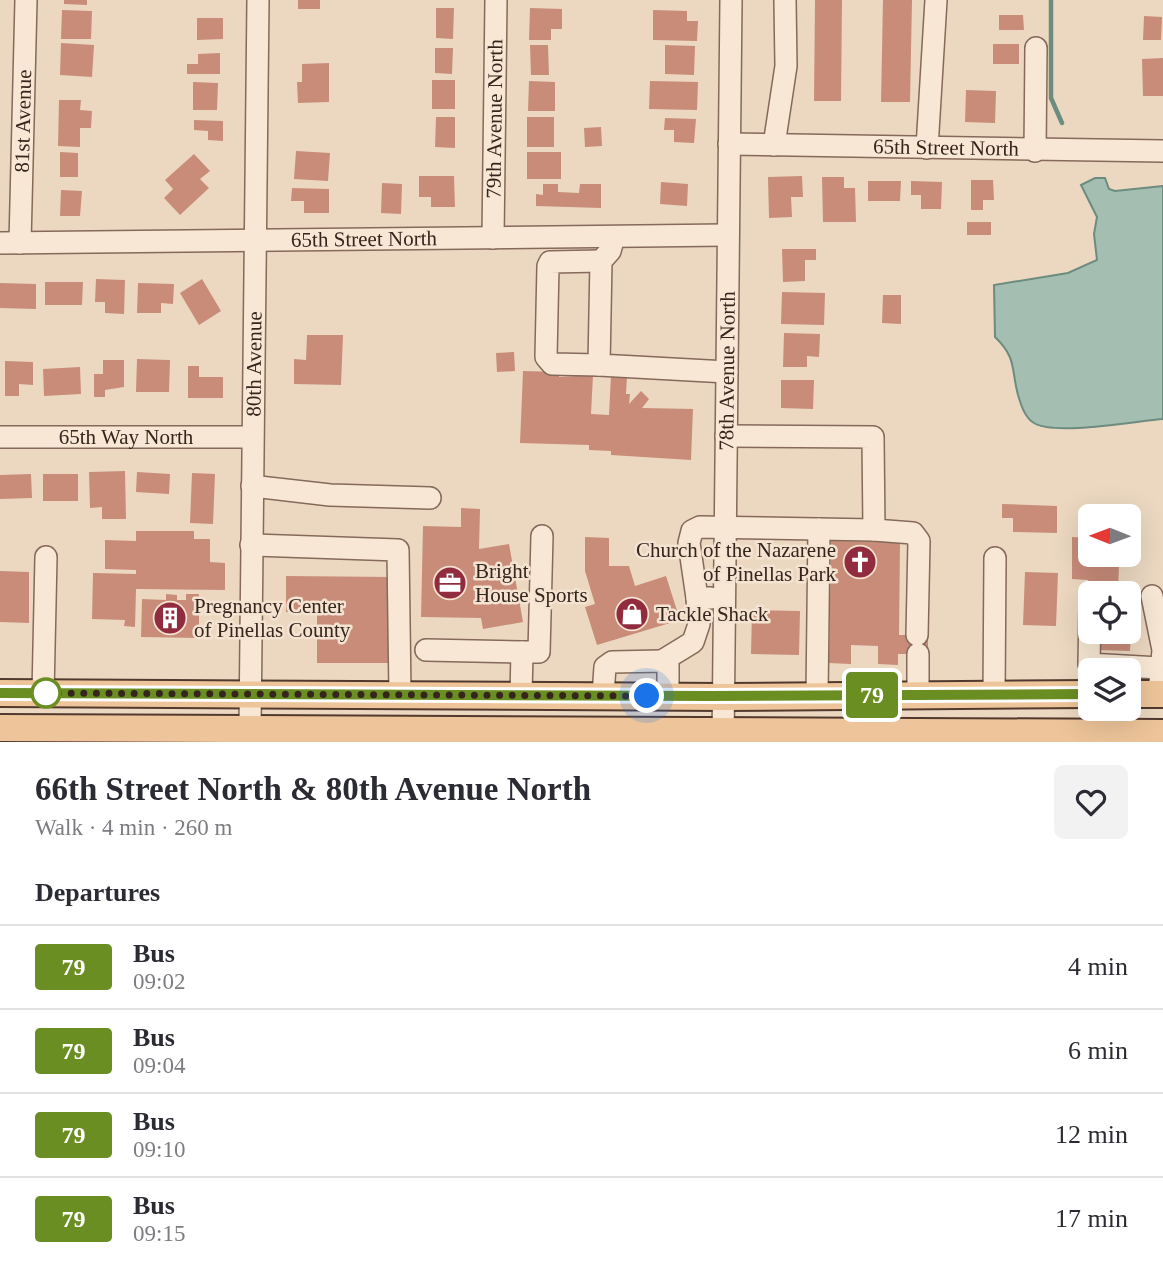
<!DOCTYPE html>
<html lang="en">
<head>
<meta charset="utf-8">
<style>
	body { margin:0; font-family:"Times New Roman",serif; background:#f2f2f3; color:#2b2b33; height:100vh; display:flex; flex-direction:column; font-size:26px; white-space:nowrap }
	* { box-sizing:border-box; margin:0 }
	p { font-size:23px; color:#7c7c81 }
	.icon { flex:none; width:38px; height:38px; fill:none; stroke:currentColor; stroke-width:2; stroke-linecap:round; stroke-linejoin:round }
	.map { position:relative; height:742px; overflow:hidden }
	.sheet { display:flex; flex-direction:column; background:#fff; flex:1 }
	.sheet>* { flex:none }
	.badge { padding:0 14px; border-radius:5px; font-size:24px; line-height:46px }
	.needle { width:46px; rotate:271deg }
	.controls { position:absolute; left:1078px; top:504px; display:grid; gap:14px }
	.controls a { display:grid; place-items:center; width:63px; height:63px; border-radius:10px; background:#fff; box-shadow:0 7px 28px #0002; font-size:35px }
	.you { position:absolute; width:35px; height:35px; margin:-18px; border:5px solid #fff; border-radius:50%; background:#1a73e8; box-shadow:0 0 0 10px #1a73e833 }
	.map>.badge { position:absolute; translate:-50% -50%; box-shadow:0 0 0 4px #fff }
	h2 { padding:0 35px; font-size:26px; line-height:63px }
	.round { display:grid; place-items:center; flex:none; width:74px; height:74px; border-radius:10px; background:#f2f2f3 }
	.summary { display:flex; align-items:center; justify-content:space-between; height:119px; padding:0 35px }
	h1 { font-size:33px; font-weight:700; line-height:52px }
	ul { padding:0; list-style:none }
	li { display:flex; align-items:center; gap:21px; height:84px; padding:0 35px; border-top:2px solid #e1e1e2 }
	li div { flex:1 }
	li b { display:block; font-size:26px }
	li em { font-style:normal }
	li .badge { min-width:77px; font-weight:700; text-align:center }
	.map>svg:first-child { display:block }
</style>
</head>
<body>
<div class="map">
<svg width="1163" height="742" viewBox="0 0 1163 742">
	<rect width="100%" height="100%" fill="#ecd8c1"/>
	<path fill="#a4beb2" stroke="#6b8c7e" stroke-width="2" d="M1095,178h10l4,11 6,2 48,-5v233c-27,2 -109,17 -129,4 -9,-5 -13,-18 -16,-28 -7,-26 -1,-37 -23,-58l-1,-52 74,-12 29,-13 -3,-26 3,-17 -16,-32z"/>
	<g fill="none" stroke-linecap="round" stroke-linejoin="round">
		<path stroke="#6b8c7e" stroke-width="4.5" d="M1051,0v98l11,25"/>
	</g>
	<path fill="#c88c79" d="M64,0h23v5l-23,-1z
		M298,0h22v9h-22z
		M815,0h27l-1,101h-27z
		M883,0h29l-2,102h-29z
		M436,8h18l-1,31 -17,-1z
		M530,8l32,1v20h-11v11h-22z
		M62,10l30,1 -1,28h-30z
		M653,10l34,1v10h11l-1,20 -44,-1z
		M999,15h24l1,15h-25z
		M1144,16l18,1 -1,23h-18z
		M197,18h26v21l-26,1z
		M61,43l33,2 -2,32 -32,-2z
		M993,44h26v20h-26z
		M530,45h18l1,30h-18z
		M665,45l30,1 -1,29 -29,-1z
		M435,48h18l-1,26 -17,-1z
		M220,53v21h-33v-10h11v-10z
		M1163,58v38h-20l-1,-37z
		M329,63v39l-31,1 -1,-21h5v-18z
		M432,80h23v29h-23z
		M529,81l26,1v29h-27z
		M650,81l48,1 -1,28 -48,-1z
		M193,82l25,1 -1,27h-24z
		M966,90l30,1 -1,32 -30,-1z
		M59,100h22l-1,10 12,1 -1,17h-11v19l-22,-1z
		M436,117h19v31l-20,-1z
		M527,117h27v30h-27z
		M665,118l31,1 -2,24 -20,-1v-12h-10z
		M194,120l29,1v20l-15,-1v-9l-14,-1z
		M601,127l1,19 -17,1 -1,-19z
		M296,151l34,2 -2,28 -34,-2z
		M60,152l18,1v24h-18z
		M527,152h34v27h-34z
		M194,154l16,17 -10,8 9,9 -29,27 -16,-17 9,-9 -8,-9z
		M419,176h35l1,31h-24v-10h-12z
		M802,176l1,21h-12l1,20 -23,1 -1,-41z
		M822,177h22v11h11l1,34h-33z
		M971,180h22l1,20h-11v10h-12z
		M868,181h33l-1,20h-32z
		M911,181l31,1 -1,27h-20v-14h-10z
		M661,182l27,2 -1,22 -27,-2z
		M382,183l20,1 -1,30 -20,-1z
		M543,184h15v8l21,1 1,-9h21v24l-65,-2v-12l7,1z
		M292,188l37,1v24h-25v-12h-13z
		M61,190l21,1 -2,25h-20z
		M967,222h24v13h-24z
		M782,249h34v11h-11v21l-22,1z
		M96,279l29,1 -1,34 -19,-1v-11h-10z
		M202,279l19,32 -22,14 -19,-32z
		M45,282h38l-1,23h-37z
		M0,283l36,1v25l-36,-1z
		M138,283l36,1 -1,20 -12,-1v10h-24z
		M782,292l43,1 -1,32 -43,-1z
		M883,295h18v29l-19,-1z
		M784,333l36,1 -1,23 -12,-1v11h-24z
		M307,335h36l-2,50 -47,-1v-25l12,1z
		M514,352l1,19 -18,1 -1,-19z
		M137,359l33,1 -1,32h-33z
		M103,360h21v27l-19,3v7h-11v-23h9z
		M5,361l28,1v23l-14,-1v12h-14z
		M188,366h11v11h24v21h-35z
		M80,367l1,27 -37,2 -1,-27z
		M523,371l36,1v5l34,-2 -2,39 18,1 2,-40 16,1 -1,18h4l-1,10 12,-13 8,8 -7,9 51,1 -2,51 -80,-5v-4l-22,-1v-5l-69,-2z
		M781,380h33l-1,29 -32,-1z
		M125,471l1,48h-24v-12l-12,1 -1,-36z
		M137,472l33,2 -1,20 -33,-2z
		M192,473l23,1 -2,50 -23,-1z
		M31,474l1,24 -32,1v-24z
		M43,474h35v27h-35z
		M1002,504l55,2v27l-44,-1v-14h-11z
		M461,508l19,1 -1,40 30,-5 14,78 -40,7 -2,-11 -60,-1 2,-91 38,1z
		M136,531h58v8h16v23l15,1v27l-89,-1 -1,38 -11,-1 1,-6 -33,-1 1,-46 43,1v-4l-31,-1v-29l31,1z
		M585,537l24,1v28h20l6,20 31,-10 14,44 -83,25 -12,-38 10,-3 -10,-33z
		M1072,537l18,1v17h22v10h7l-1,28h-28l-2,3v-16l-16,-1z
		M831,541l69,1 -1,93h29v19h-30v11l-20,-1v-18l-27,-1v19l-22,-1z
		M0,571l29,1v51l-29,-1z
		M1025,572l33,1 -2,53 -33,-1z
		M286,576l104,1 -1,86h-72v-51h-31z
		M166,594l11,1v5h9v-6h13v44l-58,-1 1,-38 24,1z
		M752,610l48,1 -1,44 -48,-1z
		M1099,632h32l-1,19 -31,-1z"/>
	<g fill="none" stroke-linecap="round" stroke-linejoin="round">
		<defs>
			<g id="minor">
				<path id="s1" d="M729,144l434,7"/>
				<path d="M774,145l12,-79 -1,-66"/>
				<path d="M927,148l9,-148"/>
				<path d="M1035,151l1,-103"/>
				<path d="M614,237l-4,14 -9,10 -2,104 128,7"/>
				<path id="s2" d="M493,238l3,-238"/>
				<path id="s3" d="M0,243l727,-8"/>
				<path id="s4" d="M20,243l6,-243"/>
				<path d="M599,365l-47,-1 -6,-7 2,-91 2,-4 51,-1"/>
				<path d="M726,436l147,1 1,93 39,3 6,8 -2,94"/>
				<path id="s5" d="M0,437h252"/>
				<path d="M252,486l78,9 100,3"/>
				<path d="M251,545l147,5 2,144"/>
				<path d="M1152,596l11,54 -3,32"/>
				<path d="M697,598l-8,-55 3,-12 8,-4 174,3"/>
				<path d="M1090,609l-1,55 70,4"/>
				<path d="M426,650l96,2"/>
				<path d="M918,654v41"/>
				<path d="M662,661l31,-19 6,-18 -2,-26h14"/>
				<path d="M43,693l3,-136"/>
				<path d="M521,695l1,-43h17l3,-116"/>
				<path d="M603,695l2,-28 7,-5 50,-1 6,4v31"/>
				<path d="M994,695l1,-137"/>
				<path d="M817,696l2,-167"/>
				<path id="s6" d="M250,728l8,-728"/>
				<path id="s7" d="M723,742l8,-742"/>
			</g>
			<path id="major" d="M0,693l725,4 365,-3
				M1129,694h34
				M0,728l1163,5"/>
		</defs>
		<use href="#minor" stroke="#85695a" stroke-width="24"/>
		<use href="#major" stroke="#52392e" stroke-width="30"/>
		<use href="#minor" stroke="#f7e7d4" stroke-width="21"/>
		<use href="#major" stroke="#eec59a" stroke-width="26"/>
	</g>
	<g fill="none" stroke-linecap="round" stroke-linejoin="round">
		<defs>
			<path id="line" d="M0,693l710,3 380,-2"/>
		</defs>
		<use href="#line" stroke="#fff" stroke-width="16"/>
		<use href="#line" stroke="#6b8e23" stroke-width="10"/>
		<path stroke="#35251d" stroke-width="7" stroke-dasharray="0 12.6" d="M46,693l601,3"/>
	</g>
	<defs>
		<symbol id="church-disc" viewBox="-11 -11 22 22"><circle r="9.5" fill="#912c3e" stroke="#f4e3d1"/><path d="M-1.2-6h2.4v3.5h3.3v2.4h-3.3V6h-2.4V-.1h-3.3v-2.4h3.3Z" fill="#fff"/></symbol>
		<symbol id="office-disc" viewBox="-11 -11 22 22"><circle r="9.5" fill="#912c3e" stroke="#f4e3d1"/><path d="M-6-3h4V-5.5h4V-3h4V5H-6ZM-1-4.5V-3h2v-1.5ZM-6 0V1H6V0Z" fill="#fff"/></symbol>
		<symbol id="shop-disc" viewBox="-11 -11 22 22"><circle r="9.5" fill="#912c3e" stroke="#f4e3d1"/><path d="M-5-2.5h2.3a2.7 3.5 0 0 1 5.4 0H5L5.5 6h-11ZM-1.5-2.5h3a1.5 2.3 0 0 0-3 0Z" fill="#fff"/></symbol>
		<symbol id="building-disc" viewBox="-11 -11 22 22"><circle r="9.5" fill="#912c3e" stroke="#f4e3d1"/><path d="M-4-6H4V6H1V3H-1V6H-4ZM-2.5-4.3h1.7v1.8h-1.7ZM.8-4.3h1.7v1.8H.8ZM-2.5-1h1.7V.8h-1.7ZM.8-1h1.7V.8H.8Z" fill="#fff"/></symbol>
	</defs>
	<g fill-rule="evenodd">
		<use href="#church-disc" x="841" y="543" width="38" height="38"/>
		<use href="#office-disc" x="431" y="564" width="38" height="38"/>
		<use href="#shop-disc" x="613" y="595" width="38" height="38"/>
		<use href="#building-disc" x="151" y="599" width="38" height="38"/>
	</g>
	<circle fill="#fff" stroke="#6b8e23" stroke-width="3.5" cx="46" cy="693" r="14"/>
	<g text-anchor="middle" stroke-width="5" stroke-linejoin="round" paint-order="stroke">
		<g font-size="21" fill="#35251d" stroke="#f4e3d1">
			<text dy="7" stroke="none"><textPath href="#s2" startOffset="119">79th Avenue North</textPath></text>
			<text dy="7" stroke="none"><textPath href="#s4" startOffset="122">81st Avenue</textPath></text>
			<text dy="7" stroke="none"><textPath href="#s1" startOffset="217">65th Street North</textPath></text>
			<text dy="7" stroke="none"><textPath href="#s3" startOffset="364">65th Street North</textPath></text>
			<text dy="7" stroke="none"><textPath href="#s6" startOffset="364">80th Avenue</textPath></text>
			<text dy="7" stroke="none"><textPath href="#s7" startOffset="371">78th Avenue North</textPath></text>
			<text dy="7" stroke="none"><textPath href="#s5" startOffset="126">65th Way North</textPath></text>
		</g>
		<g font-size="21" fill="#35251d" stroke="#f4e3d1" text-anchor="start">
			<text x="836" y="557" text-anchor="end">Church of the Nazarene<tspan x="836" dy="24">of Pinellas Park</tspan></text>
			<text x="475" y="578">Bright<tspan x="475" dy="24">House Sports</tspan></text>
			<text x="194" y="613">Pregnancy Center<tspan x="194" dy="24">of Pinellas County</tspan></text>
			<text x="656" y="621">Tackle Shack</text>
		</g>
	</g>
</svg>
<div class="controls">
<a><svg class="needle" viewBox="-14 -14 28 28"><path d="M0-13l5 13h-10z" fill="#e53935"/><path d="M0 13l5-13h-10z" fill="#7c7c81"/></svg></a>
<a><svg class="icon" aria-label="locate" viewBox="0 0 24 24"><circle cx="12" cy="12" r="6"/><path d="M12 2v4M12 18v4M2 12h4M18 12h4"/></svg></a>
<a><svg class="icon" aria-label="layers" viewBox="0 0 24 24"><path d="M12 4l9 5-9 5-9-5zM3 14l9 5 9-5"/></svg></a>
</div>
<div class="you" style="left:647px;top:696px"></div>
<b class="badge" style="left:872px;top:695px;background:#6b8e23;color:#fff">79</b>
</div>
<section class="sheet">
<div class="summary"><div><h1>66th Street North &amp; 80th Avenue North</h1><p>Walk · 4 min · 260 m</p></div><a class="round"><svg class="icon" aria-label="heart" viewBox="0 0 24 24"><path d="M12 20l-8-8c-3-5 5-10 8-4 3-6 11-1 8 4z"/></svg></a></div>
<h2>Departures</h2>
<ul>
<li><span class="badge" style="background:#6b8e23;color:#fff">79</span><div><b>Bus</b><p>09:02</p></div><em>4 min</em></li>
<li><span class="badge" style="background:#6b8e23;color:#fff">79</span><div><b>Bus</b><p>09:04</p></div><em>6 min</em></li>
<li><span class="badge" style="background:#6b8e23;color:#fff">79</span><div><b>Bus</b><p>09:10</p></div><em>12 min</em></li>
<li><span class="badge" style="background:#6b8e23;color:#fff">79</span><div><b>Bus</b><p>09:15</p></div><em>17 min</em></li>
</ul>
</section>
</body>
</html>
